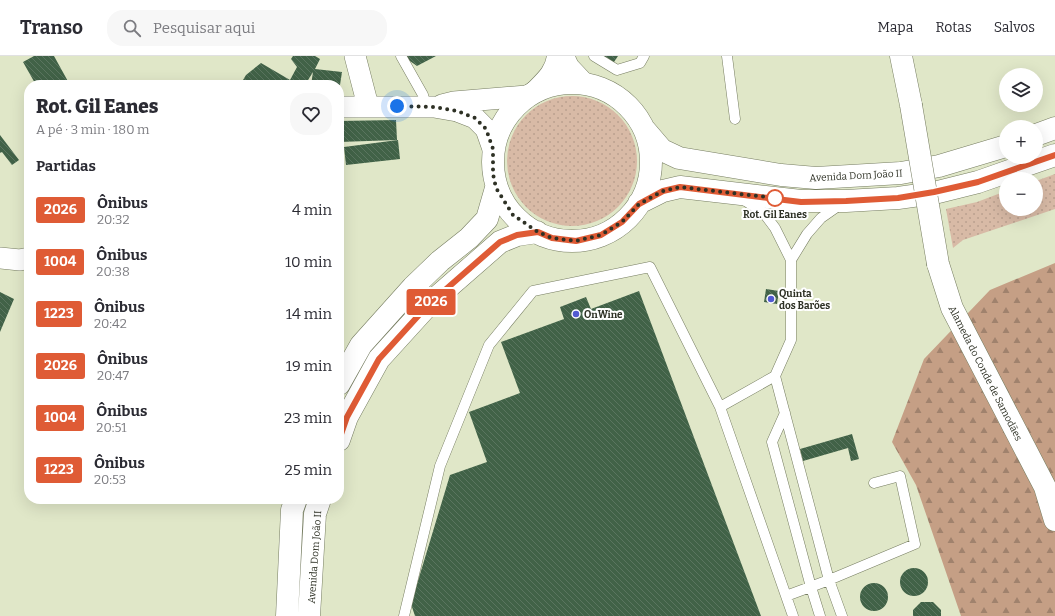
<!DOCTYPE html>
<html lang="pt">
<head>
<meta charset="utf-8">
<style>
	body { margin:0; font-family:Bitter,serif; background:#f7f7f7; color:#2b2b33; height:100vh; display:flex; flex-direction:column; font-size:15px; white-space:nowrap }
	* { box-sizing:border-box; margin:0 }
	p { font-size:13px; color:#7c7c81 }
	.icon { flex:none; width:22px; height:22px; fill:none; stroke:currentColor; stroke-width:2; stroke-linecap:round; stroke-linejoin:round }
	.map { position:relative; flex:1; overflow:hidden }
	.panel { position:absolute; left:24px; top:24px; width:320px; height:424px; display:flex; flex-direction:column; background:#fff; border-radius:16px; box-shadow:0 4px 16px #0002 }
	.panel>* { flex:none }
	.badge { padding:0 8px; border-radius:3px; font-size:14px; line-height:26px }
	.tools { position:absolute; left:999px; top:12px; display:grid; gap:8px }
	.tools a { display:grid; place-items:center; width:44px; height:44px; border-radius:50%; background:#fff; box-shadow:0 4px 16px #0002; font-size:20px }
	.you { position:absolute; width:20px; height:20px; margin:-10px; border:3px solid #fff; border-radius:50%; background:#1a73e8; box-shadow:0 0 0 6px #1a73e833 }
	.map>.badge { position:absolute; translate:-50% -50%; box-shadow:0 0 0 2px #fff }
	h2 { padding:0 12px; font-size:15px; line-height:36px }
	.round { display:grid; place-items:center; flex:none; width:42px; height:42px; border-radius:16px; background:#f7f7f7 }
	.summary { display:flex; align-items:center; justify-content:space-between; height:68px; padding:0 12px }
	h1 { font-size:19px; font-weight:800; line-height:30px }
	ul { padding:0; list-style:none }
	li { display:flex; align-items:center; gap:12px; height:52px; padding:0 12px }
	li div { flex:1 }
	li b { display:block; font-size:15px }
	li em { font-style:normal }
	li .badge { min-width:44px; font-weight:700; text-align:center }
	header { display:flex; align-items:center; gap:24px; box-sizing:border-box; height:56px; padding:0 20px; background:#fff; border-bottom:1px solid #e1e1e2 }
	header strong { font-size:19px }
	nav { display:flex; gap:22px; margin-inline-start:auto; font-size:14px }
	.search { width:280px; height:36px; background:#f7f7f7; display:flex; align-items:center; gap:10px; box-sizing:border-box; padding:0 14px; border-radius:16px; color:#7c7c81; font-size:15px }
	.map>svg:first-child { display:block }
</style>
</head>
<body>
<header>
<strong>Transo</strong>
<div class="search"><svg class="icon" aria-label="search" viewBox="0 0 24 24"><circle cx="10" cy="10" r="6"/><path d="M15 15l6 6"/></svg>Pesquisar aqui</div>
<nav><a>Mapa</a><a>Rotas</a><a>Salvos</a></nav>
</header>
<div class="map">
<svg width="1055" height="560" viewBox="0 0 1055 560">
	<defs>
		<pattern id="grass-dots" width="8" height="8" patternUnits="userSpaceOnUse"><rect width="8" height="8" fill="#d8baa6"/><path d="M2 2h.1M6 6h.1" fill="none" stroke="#baa08f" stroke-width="1.8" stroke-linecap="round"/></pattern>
		<pattern id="forest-firs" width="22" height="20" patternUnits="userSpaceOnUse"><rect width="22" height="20" fill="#c59f85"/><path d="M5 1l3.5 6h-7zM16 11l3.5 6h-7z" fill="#a0826d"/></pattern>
		<pattern id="building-back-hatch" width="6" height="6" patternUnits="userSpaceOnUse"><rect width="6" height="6" fill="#416247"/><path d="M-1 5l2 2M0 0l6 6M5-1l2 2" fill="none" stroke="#5a755f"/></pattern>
	</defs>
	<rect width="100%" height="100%" fill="#e0e7c8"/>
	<path fill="url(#grass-dots)" d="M507 105a65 65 0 1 1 130 0a65 65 0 1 1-130 0Z
		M1055,118v35l-92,31 -10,8 -7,-39 31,-7 29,-11v18h30v-28z"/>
	<path fill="url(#forest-firs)" d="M1055,207v353h-94l-45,-131 -24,-43 32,-83 66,-69z"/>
	<path fill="url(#building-back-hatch)" d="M34,0h20l16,29h-34l-13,-23z
		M293,0h22l5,3 -5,10 27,3 -2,13h-29l2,-13 -8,13h-65l6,-10 15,-12 29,17 7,-13 -6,-8z
		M405,0h31l-19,10 -10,-7z
		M599,0h19l-6,9z
		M396,64l1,20 -58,2v-21z
		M0,79l19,25 -7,5 -10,-13 -2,1z
		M398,84l2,19 -54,6 -2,-18z
		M766,233l13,2 -2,13 -13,-2z
		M639,235l122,325h-346l-4,-12 39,-129 37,-13 -18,-50 51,-19 -19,-51 63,-23 -4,-12 26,-10 5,12z
		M0,236l14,7 -14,33z
		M852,378l7,25 -8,2 -3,-13 -45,13 -3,-12z
		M900 526a14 14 0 1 1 28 0a14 14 0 1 1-28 0Z
		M860 541a14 14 0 1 1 28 0a14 14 0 1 1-28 0Z
		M921,546h12l8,8v6h-28v-6z"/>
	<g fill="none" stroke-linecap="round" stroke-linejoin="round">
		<defs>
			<path id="lane" d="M401,0l22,39 3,12
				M594,0l23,14 23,-7 4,-7
				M727,0l8,63
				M744,144l19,12 12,16 16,32v80l-16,36 -55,31 73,209
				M791,204l16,-26 14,-16 20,-14
				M775,320l54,204 13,36
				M785,357l-13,29 39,145 9,29
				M786,540l43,-16 86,-36 -15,-68 -26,7
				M404,560l36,-150 49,-121 44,-54 117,-24 70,140"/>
			<path id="street" d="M355,0l13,50
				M442,49l12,-3 73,-6
				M339,51h95l23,4 18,7 11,11 7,20
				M0,202l20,2 9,-2"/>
			<path id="secondary" d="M563,0l5,11 15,16
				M901,0l10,49
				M536,35c11,-11 20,-19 22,-35
				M938,208l14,44 93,179 10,33"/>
			<path id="primary" d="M493 106a79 79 0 1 1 158 0a79 79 0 1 1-158 0Z
				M644,73l18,21 17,8 102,17 35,3 85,-5 38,-7 67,-20
				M1036,79l19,-7
				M639,147l24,-12 17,-4 121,14h45l52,-3 36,-5 44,-11 77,-27
				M339,328l22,-39 52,-58 27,-26 29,-23 18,-19 9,-31
				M339,384l8,-23 32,-58 50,-55 71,-62 17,-7 20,-3
				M287,560l5,-106 4,-11
				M309,560l6,-102 5,-15"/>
		</defs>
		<use href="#lane" stroke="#767d61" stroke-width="11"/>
		<use href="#street" stroke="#767d61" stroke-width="22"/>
		<use href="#secondary" stroke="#767d61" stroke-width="23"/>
		<use href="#primary" stroke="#767d61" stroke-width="23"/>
		<use href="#lane" stroke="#fff" stroke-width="10"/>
		<use href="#street" stroke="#fff" stroke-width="21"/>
		<use href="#secondary" stroke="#fff" stroke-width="22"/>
		<use href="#primary" stroke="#fff" stroke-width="22"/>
		<defs>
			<path id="secondary-bridge" d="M911,49l27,159"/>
		</defs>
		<use href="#secondary-bridge" stroke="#767d61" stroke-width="23" stroke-linecap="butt"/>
		<use href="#secondary-bridge" stroke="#fff" stroke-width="22"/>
	</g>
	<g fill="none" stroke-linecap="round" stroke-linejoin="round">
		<defs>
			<path id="line" d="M339,384l8,-23 32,-58 50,-55 71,-62 17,-7 21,-3 14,6 24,3 25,-6 21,-13 17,-18 24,-13 17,-4 121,15 45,-1 52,-3 36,-6 44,-10 77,-27"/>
		</defs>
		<use href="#line" stroke="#fff" stroke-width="9"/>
		<use href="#line" stroke="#df5b35" stroke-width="6"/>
		<path stroke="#2e3125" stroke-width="4" stroke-dasharray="0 7.2" d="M397,50l37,1 23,4 18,7 11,11 7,20v25l3,14 17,27 25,17 14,6 24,3 25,-6 21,-13 17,-18 24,-13 17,-4 95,11"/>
	</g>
	<circle fill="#fff" stroke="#df5b35" stroke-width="2" cx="775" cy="142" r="8"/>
	<g fill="#515ad1" stroke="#fff" stroke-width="1.5">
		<circle cx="771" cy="243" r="4"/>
		<circle cx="576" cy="258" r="4"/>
	</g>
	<g text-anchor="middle" stroke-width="4" stroke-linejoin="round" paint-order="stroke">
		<g font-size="10" fill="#2e3125" stroke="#fff">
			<text transform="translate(856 119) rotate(-3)" y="4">Avenida Dom João II</text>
			<text transform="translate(986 317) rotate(63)" y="4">Alameda do Conde de Samodães</text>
			<text transform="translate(314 501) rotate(-86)" y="4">Avenida Dom João II</text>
		</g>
		<g font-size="10" font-weight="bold" fill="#2e3125" stroke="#fff">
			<text x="775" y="162">Rot. Gil Eanes</text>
		</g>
		<g font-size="10" font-weight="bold" fill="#2e3125" stroke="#fff" text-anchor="start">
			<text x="779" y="241">Quinta<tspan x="779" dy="12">dos Barões</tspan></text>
			<text x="584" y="262">OnWine</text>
		</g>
	</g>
</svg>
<div class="tools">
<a><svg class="icon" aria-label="layers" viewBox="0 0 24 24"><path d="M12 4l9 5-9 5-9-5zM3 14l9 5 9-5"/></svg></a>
<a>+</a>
<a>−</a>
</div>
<div class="you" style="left:397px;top:50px"></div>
<b class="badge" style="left:431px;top:246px;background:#df5b35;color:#fff">2026</b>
<section class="panel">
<div class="summary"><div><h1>Rot. Gil Eanes</h1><p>A pé · 3 min · 180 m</p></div><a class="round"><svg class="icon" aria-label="heart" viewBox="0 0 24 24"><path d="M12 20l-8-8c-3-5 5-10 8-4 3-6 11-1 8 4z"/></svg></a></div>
<h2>Partidas</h2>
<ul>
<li><span class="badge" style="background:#df5b35;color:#fff">2026</span><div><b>Ônibus</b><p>20:32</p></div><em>4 min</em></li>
<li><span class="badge" style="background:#df5b35;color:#fff">1004</span><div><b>Ônibus</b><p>20:38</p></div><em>10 min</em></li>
<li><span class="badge" style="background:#df5b35;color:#fff">1223</span><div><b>Ônibus</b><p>20:42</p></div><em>14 min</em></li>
<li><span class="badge" style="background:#df5b35;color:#fff">2026</span><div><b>Ônibus</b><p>20:47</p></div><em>19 min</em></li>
<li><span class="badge" style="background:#df5b35;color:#fff">1004</span><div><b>Ônibus</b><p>20:51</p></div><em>23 min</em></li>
<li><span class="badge" style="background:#df5b35;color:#fff">1223</span><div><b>Ônibus</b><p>20:53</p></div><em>25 min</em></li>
</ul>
</section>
</div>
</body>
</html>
